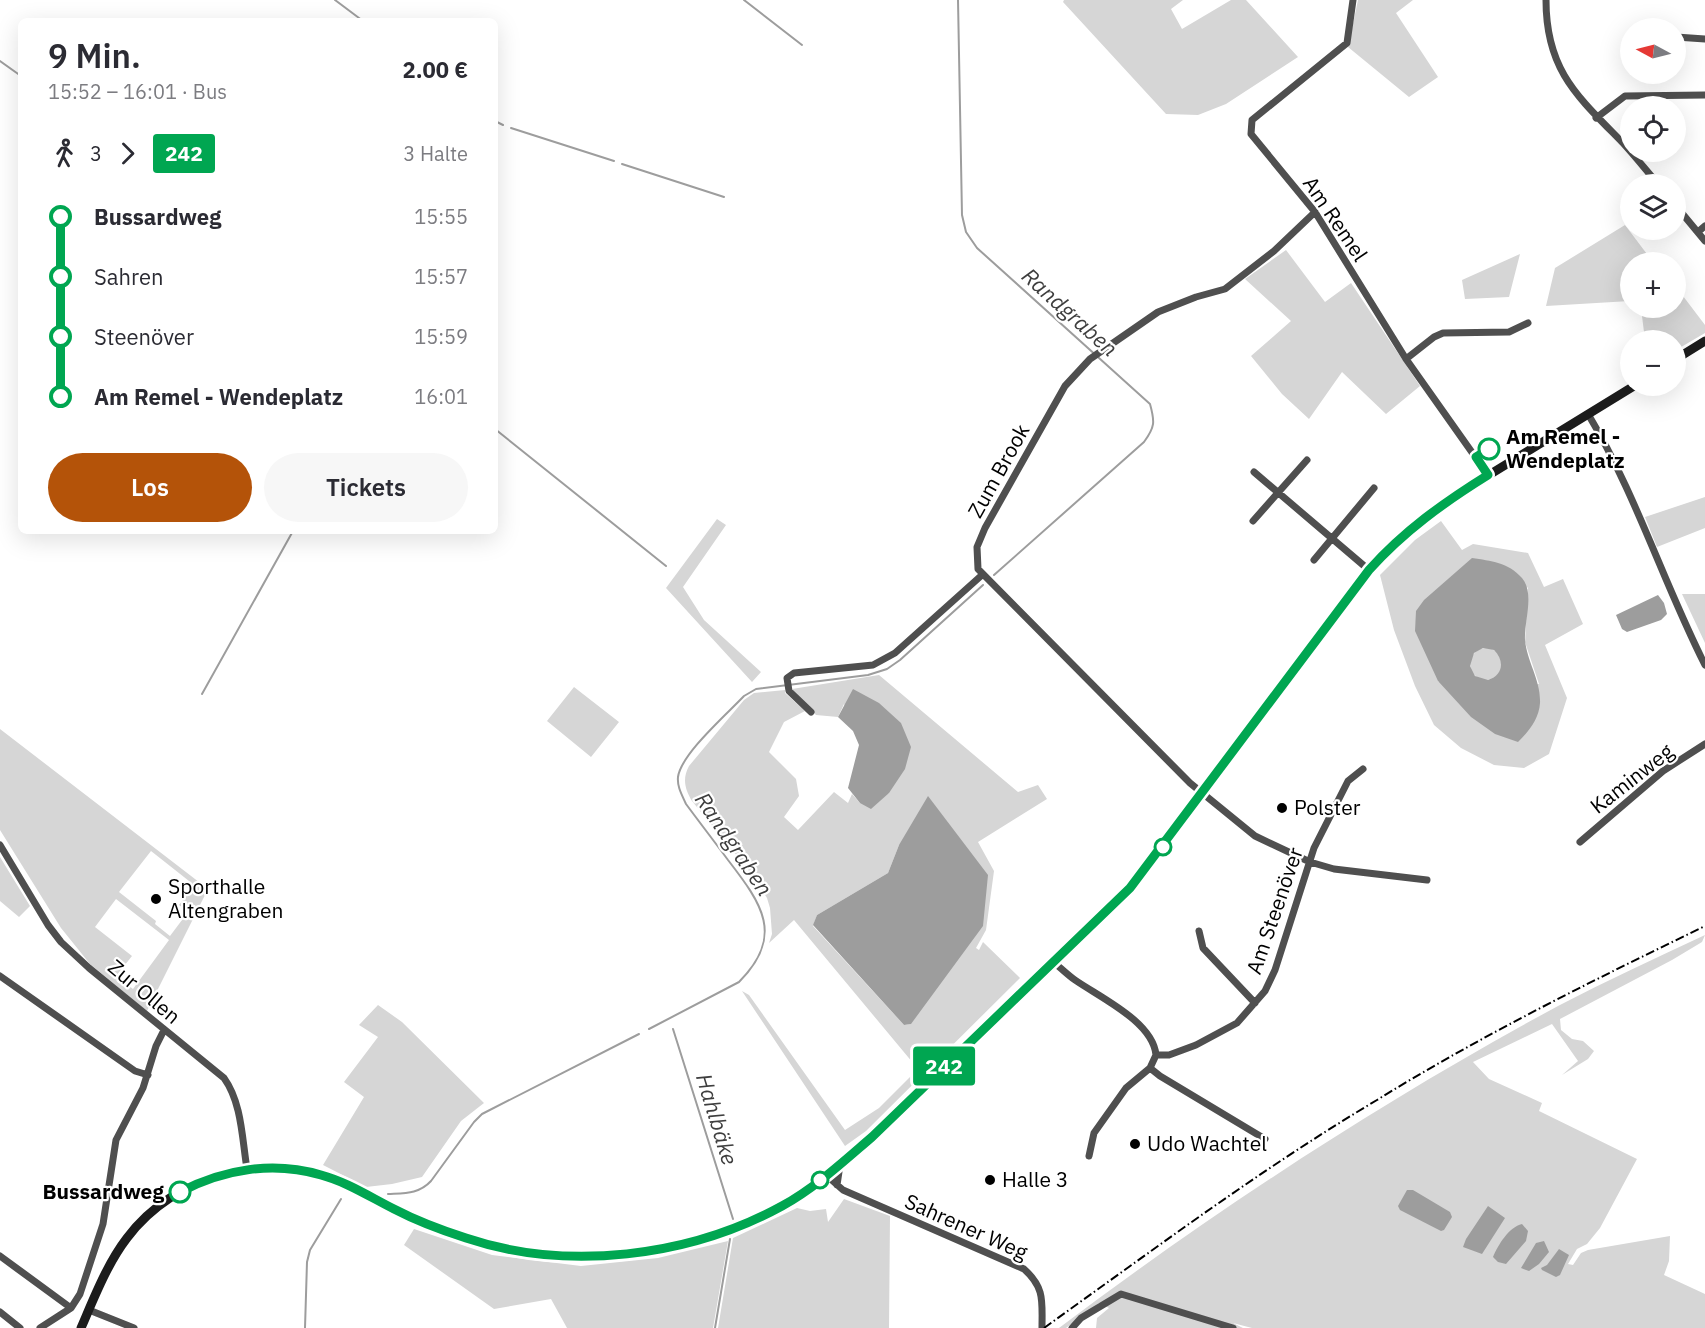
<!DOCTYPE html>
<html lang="de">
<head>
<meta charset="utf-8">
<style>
	body { margin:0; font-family:"IBM Plex Sans",sans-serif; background:#f7f7f7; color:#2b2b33; height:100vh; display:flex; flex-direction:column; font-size:22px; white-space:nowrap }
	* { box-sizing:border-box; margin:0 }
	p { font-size:20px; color:#7c7c81 }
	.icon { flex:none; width:33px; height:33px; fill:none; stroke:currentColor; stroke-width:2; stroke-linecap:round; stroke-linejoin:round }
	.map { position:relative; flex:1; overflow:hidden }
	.drawer { position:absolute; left:18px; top:18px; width:480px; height:516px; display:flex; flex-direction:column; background:#fff; border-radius:9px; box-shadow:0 6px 24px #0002 }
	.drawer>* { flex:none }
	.badge { padding:0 12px; border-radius:4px; font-size:21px; line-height:39px }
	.needle { width:39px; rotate:277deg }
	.tools { position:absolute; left:1620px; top:18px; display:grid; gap:12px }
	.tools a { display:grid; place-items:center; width:66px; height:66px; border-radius:50%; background:#fff; box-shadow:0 6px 24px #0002; font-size:30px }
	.map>.badge { position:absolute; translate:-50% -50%; box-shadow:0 0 0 3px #fff }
	.legs { display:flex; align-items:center; gap:9px; height:66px; padding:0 30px; font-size:20px }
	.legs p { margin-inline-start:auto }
	.headline { display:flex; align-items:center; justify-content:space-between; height:102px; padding:0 30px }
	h1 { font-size:33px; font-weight:600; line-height:45px }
	.action { display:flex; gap:12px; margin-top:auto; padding:12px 30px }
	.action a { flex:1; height:69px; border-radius:36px; background:#b45309; color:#fff; font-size:24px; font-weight:600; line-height:69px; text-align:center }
	.action a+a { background:#f7f7f7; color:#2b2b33 }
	ul { padding:0 30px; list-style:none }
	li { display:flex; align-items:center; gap:21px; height:60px; font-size:22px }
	li i { display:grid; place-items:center; width:9px; height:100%; margin:0 8px; background:currentColor }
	li i::after { content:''; width:15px; height:15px; margin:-8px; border:4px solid; border-radius:50%; background:#fff }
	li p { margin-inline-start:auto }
	li:first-child i { background:linear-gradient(#0000 50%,currentColor 0) }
	li:last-child i { background:linear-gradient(currentColor 50%,#0000 0) }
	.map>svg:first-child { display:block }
</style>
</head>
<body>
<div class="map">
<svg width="1705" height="1328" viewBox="0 0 1705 1328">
	<rect width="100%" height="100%" fill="#fff"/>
	<path fill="#d6d6d6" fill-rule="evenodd" d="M1064,0h119l-12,9 11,20 49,-29h15l52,57 -72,47 -28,11 -32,-1 -103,-112z
		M1358,0h55l-17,13 42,64 -29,20 -61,-50z
		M1625,225l28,37h-23v39l-84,5 9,-38z
		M1286,250l39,52 26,-19 69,103 -34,28 -44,-42 -33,47 -27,-25 -31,-38 40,-35 -46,-42z
		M1520,254l-11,43 -44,2 -3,-19z
		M1683,296l22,29v8l-29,17v-10h-31l-4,-32h35v-8z
		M1705,497v31l-48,19 -12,-30z
		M717,519l9,6 -43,62 21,33 57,52 -9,10 -86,-94z
		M1441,521l21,29 11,-6 55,9 16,34 19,-8 20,45 -38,21 22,53 -18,56 -25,14 -30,-3 -33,-17 -27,-23 -19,-39 -21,-56 -14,-55 35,-35zM1528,587l-3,55 14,42 -101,-2z
		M1682,594h23v49z
		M1470 664a16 16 0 1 1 32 0a16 16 0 1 1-32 0Z
		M879,675l139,117 20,-7 9,14 -69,43 16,29 -8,59 -10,18 3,2 4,-8 37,36 -154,153 -21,15 -103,-155 7,4 96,135 34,-22 39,-39 -124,-149 -25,23 3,-9 -2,-26 -3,-10 -13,-21 -62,-76c-7,-12 -10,-22 -3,-35l55,-66 10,-7 31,-3v3l20,18 -21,11 -15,30 27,27 3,17 -15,21 14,13 36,-38 14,11 4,-9 8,9 29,-10 -45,-89 -6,13 -22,-2 -24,-26zM899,845l12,179 -7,1 -91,-99 4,-11 71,-42z
		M574,687l45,35 -28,35 -44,-36z
		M0,729l208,160 -61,122 -57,-47 -29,-36 -61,-98zM151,851l38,30 -4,5 6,4 -12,15 9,7 -18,24 -15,-12 1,-3 -37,-29zM116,899l53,41 -36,49 -17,-13 16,-20 -37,-29z
		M0,857l30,49 -11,11 -19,-16z
		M1705,935l-3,7 -30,18 -112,59 1,11 11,9 11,2 11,10 -6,8 -26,16 16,-14 -26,-37 -79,38 16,17 53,24 -3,8 98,48 -37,69 -13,16 -10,5 -9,15 5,1 8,-12 7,-3 82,-14 -1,25 -5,14 41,19v34h-453l-19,-5 10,5h-147l1,-10 12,-10 -10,-5 -33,25h-7c158,-119 325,-228 499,-322 48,-25 98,-48 147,-71z
		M378,1005l24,17 82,81 -23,18 -39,56 -30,7 -26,3 -43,-22 41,-68 -20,-15 34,-45 -19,-12z
		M844,1199l46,17 -1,112h-171l15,-90 64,-30 13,3 16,-2 2,13z
		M414,1229l78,26 89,11 77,-8 70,-17 -15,87h-146l-16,-29 -57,10 -90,-64z"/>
	<path fill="#9d9d9d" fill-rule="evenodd" d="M1472,558c19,3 36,4 50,20 13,15 2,43 3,62 2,22 16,40 15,63 -1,16 -11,28 -22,39l-23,-8 -24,-17 -33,-36 -23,-50 1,-20 8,-11zM1483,648l11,2c11,11 9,25 -6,30l-13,-4 -5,-10 4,-13z
		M1658,595l6,8 3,11 -6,6 -34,12 -5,-3 -6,-14z
		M853,689l26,14 22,20 10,24 -6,22 -16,24 -18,16 -11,-6 -12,-15 11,-43 -6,-14 -15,-14z
		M928,796l60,79 -5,51 -72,98 -7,1 -91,-100 4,-10 71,-42 11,-28z
		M1407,1190h6l37,22 2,5 -8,13 -3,1 -41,-21 -2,-4z
		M1488,1206l17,12 -23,36 -19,-7 3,-8z
		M1522,1224l6,7 -2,10 -20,23 -8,-2 -5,-5c5,-12 16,-30 29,-33z
		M1544,1241l5,11 -10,12 -10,7 -8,-3 15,-25z
		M1559,1249l10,6 -9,20 -4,2 -14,-7 -1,-2 6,-3z"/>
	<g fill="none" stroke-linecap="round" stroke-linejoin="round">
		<path stroke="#9d9d9d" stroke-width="2" d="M335,0l28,21
			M744,0l58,45
			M958,0l4,215 4,17 11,16 173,156c5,18 5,23 -6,38l-150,133
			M0,61l21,15
			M495,121l8,4
			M511,128l103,33
			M622,164l102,33
			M495,429l171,137
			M202,694l91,-163
			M649,1029l90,-47c46,-46 23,-78 -11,-122 -14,-19 -28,-37 -42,-56 -4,-9 -9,-17 -8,-27 3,-23 49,-63 66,-81l12,-7 112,-14 19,-6 13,-9 83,-75
			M673,1029l60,190
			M388,1194c17,-1 31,0 43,-13l43,-59 8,-8 157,-80
			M305,1328l2,-66 3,-12 31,-51
			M715,1328l15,-89"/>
		<path stroke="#4f4f4f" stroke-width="7" d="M1353,0l-6,43 -95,77 -1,14 64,78 91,147 82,116
			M1546,0c0,70 31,96 76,142 12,13 24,28 36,42
			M1676,37l29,2
			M1596,118l29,-22 80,-1
			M1676,206l29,35
			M1315,212l-41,39 -49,38 -29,8 -38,15 -68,47 -25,27 -80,142 -8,19 1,22 212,214 65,53 55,26 24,7 93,11
			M1698,232l7,-6
			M1406,359l28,-22 9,-4 66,-1 19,-9
			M1588,414c48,80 75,168 117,251
			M1254,472l115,98
			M1253,521l54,-61
			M1314,560l60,-72
			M811,712l-22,-21 -2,-13 7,-5 79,-8 22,-12 87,-78
			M1580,842l83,-71 42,-27
			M0,845l48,80 13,17 28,26 135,110c18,25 18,61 23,91
			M1199,931l4,17 52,55
			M1053,962c8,6 15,13 22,18 26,18 78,42 81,75
			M0,976l135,95 13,4
			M1150,1068l10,8 105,63
			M1089,1156l5,-23 32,-45 24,-20 6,-13h13l27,-10 41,-22 28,-32 10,-21 39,-122 34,-67 15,-12
			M826,1175l17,15 181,79c21,19 18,32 18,59
			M837,1185l3,-20
			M0,1256l71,52
			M89,1310l45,18
			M0,1312l20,16
			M40,1328l31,-20 9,-14 23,-70 13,-84 27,-52 13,-42 8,-16
			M1072,1328l9,-10 40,-24 112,34"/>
		<path stroke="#1c1c1c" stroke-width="9" d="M1676,359l29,-18
			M81,1328c13,-30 26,-64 46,-90 48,-64 137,-86 211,-57 20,7 38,19 58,29 33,16 67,29 103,37 96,19 195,5 282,-41 33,-17 63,-45 91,-69l258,-249 28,-35 185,-250 40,-48 19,-20 38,-30 194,-119"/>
		<path stroke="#000" stroke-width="2" stroke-dasharray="9 3 1.5 3" stroke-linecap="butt" d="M1044,1328c109,-78 217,-159 333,-228 105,-65 217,-120 328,-174"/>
	</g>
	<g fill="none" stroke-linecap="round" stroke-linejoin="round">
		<defs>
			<path id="line-1" d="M180,1192c44,-23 93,-31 141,-17 26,7 49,22 73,34 23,12 47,21 72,29 101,34 223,19 316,-32 33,-18 62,-45 90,-69l258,-249 239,-318c35,-39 74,-67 119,-95l-12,-18 13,-8"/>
		</defs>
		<use href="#line-1" stroke="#fff" stroke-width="14"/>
		<use href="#line-1" stroke="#00a651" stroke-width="9"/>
	</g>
	<g fill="#fff" stroke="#00a651" stroke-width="3">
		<circle cx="1489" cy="449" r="10"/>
		<circle cx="1163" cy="847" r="8"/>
		<circle cx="820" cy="1180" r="8"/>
		<circle cx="180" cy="1192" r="10"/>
	</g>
	<g fill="#000" stroke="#fff" stroke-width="2">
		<circle cx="1282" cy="808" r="6"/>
		<circle cx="156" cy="899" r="6"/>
		<circle cx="1135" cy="1144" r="6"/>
		<circle cx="990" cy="1180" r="6"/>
	</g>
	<g text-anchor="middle" stroke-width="4.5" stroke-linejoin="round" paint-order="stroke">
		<g font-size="21" fill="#000" stroke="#fff">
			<text transform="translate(1335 219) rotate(56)" y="7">Am Remel</text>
			<text transform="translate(999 471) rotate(-61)" y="7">Zum Brook</text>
			<text transform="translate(1632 779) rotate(-38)" y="7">Kaminweg</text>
			<text transform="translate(1275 911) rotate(-71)" y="7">Am Steenöver</text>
			<text transform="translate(144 992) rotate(40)" y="7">Zur Ollen</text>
			<text transform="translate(966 1227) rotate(24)" y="7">Sahrener Weg</text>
		</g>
		<g font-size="21" font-weight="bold" fill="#000" stroke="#fff" text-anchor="start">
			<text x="1506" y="444">Am Remel -<tspan x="1506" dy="24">Wendeplatz</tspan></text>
			<text x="164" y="1199" text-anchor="end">Bussardweg</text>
		</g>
		<g font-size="21" fill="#000" stroke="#fff" text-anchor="start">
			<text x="1294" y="815">Polster</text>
			<text x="168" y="894">Sporthalle<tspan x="168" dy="24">Altengraben</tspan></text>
			<text x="1147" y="1151">Udo Wachtel</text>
			<text x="1002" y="1187">Halle 3</text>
		</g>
		<g font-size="22" font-style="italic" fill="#3e3e3e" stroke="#fff">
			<text transform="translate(1070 312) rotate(42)" y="8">Randgraben</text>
			<text transform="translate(734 844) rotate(56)" y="8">Randgraben</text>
			<text transform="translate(717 1119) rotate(73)" y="8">Hahlbäke</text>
		</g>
	</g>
</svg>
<div class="tools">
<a><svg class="needle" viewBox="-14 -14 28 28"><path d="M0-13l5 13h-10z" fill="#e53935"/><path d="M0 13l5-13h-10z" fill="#7c7c81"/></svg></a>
<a><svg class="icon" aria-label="locate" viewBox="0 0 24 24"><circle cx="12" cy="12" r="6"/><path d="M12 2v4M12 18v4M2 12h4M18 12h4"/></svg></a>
<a><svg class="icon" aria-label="layers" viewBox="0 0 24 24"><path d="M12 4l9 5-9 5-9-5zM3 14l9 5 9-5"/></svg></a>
<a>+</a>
<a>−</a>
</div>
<b class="badge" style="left:944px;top:1066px;background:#00a651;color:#fff">242</b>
<section class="drawer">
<div class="headline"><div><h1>9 Min.</h1><p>15:52 – 16:01 · Bus</p></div><b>2.00 €</b></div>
<div class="legs"><svg class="icon" aria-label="walk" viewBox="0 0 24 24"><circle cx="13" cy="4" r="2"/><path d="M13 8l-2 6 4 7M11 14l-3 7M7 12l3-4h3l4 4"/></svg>3<svg class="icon" aria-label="forward" viewBox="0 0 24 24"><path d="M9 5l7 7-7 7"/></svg><b class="badge" style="background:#00a651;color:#fff">242</b><p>3 Halte</p></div>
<ul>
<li><i style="color:#00a651"></i><b>Bussardweg</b><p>15:55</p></li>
<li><i style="color:#00a651"></i><span>Sahren</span><p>15:57</p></li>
<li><i style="color:#00a651"></i><span>Steenöver</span><p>15:59</p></li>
<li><i style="color:#00a651"></i><b>Am Remel - Wendeplatz</b><p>16:01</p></li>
</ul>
<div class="action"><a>Los</a><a>Tickets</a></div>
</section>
</div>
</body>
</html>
